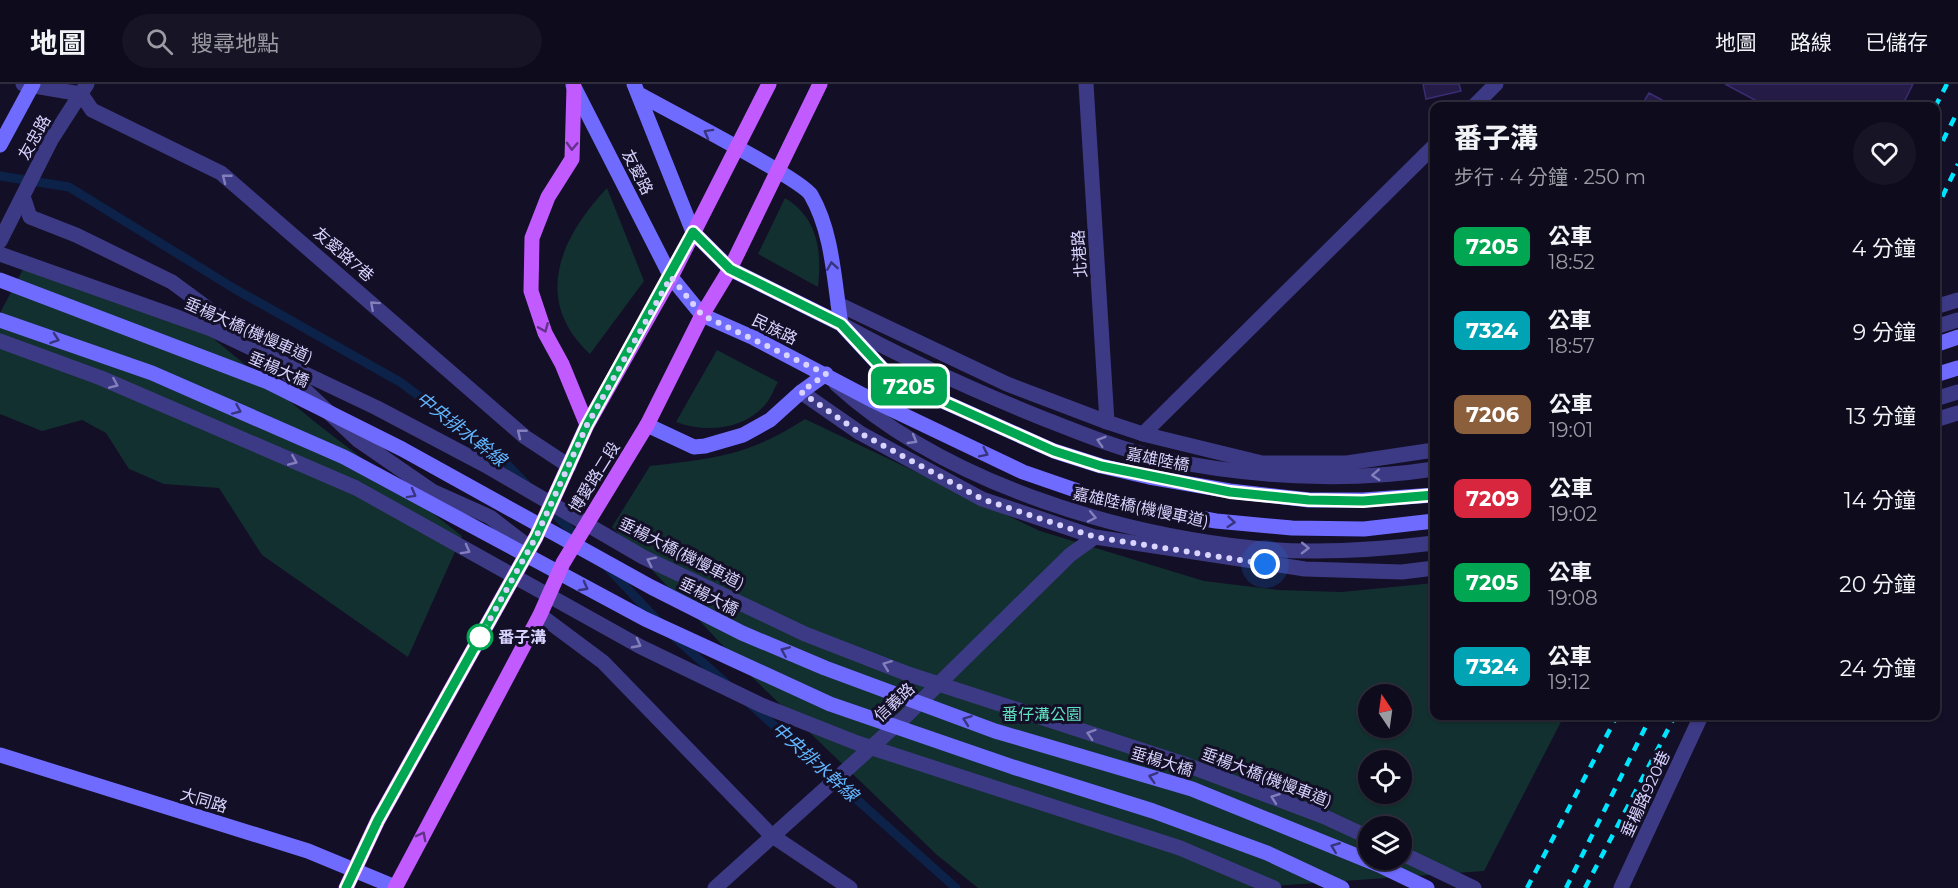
<!DOCTYPE html>
<html lang="zh-TW">
<head>
<meta charset="utf-8">
<style>
	body { margin:0; font-family:Montserrat,"Noto Sans TC",sans-serif; background:#171425; color:#f1f3f6; height:100vh; display:flex; flex-direction:column; font-size:22px; white-space:nowrap }
	* { box-sizing:border-box; margin:0 }
	p { font-size:20px; color:#9b9ba3 }
	.icon { flex:none; width:33px; height:33px; fill:none; stroke:currentColor; stroke-width:2; stroke-linecap:round; stroke-linejoin:round }
	.map { position:relative; flex:1; overflow:hidden }
	.sheet { position:absolute; left:1430px; top:18px; width:510px; height:618px; display:flex; flex-direction:column; background:#0e0b1c; border-radius:12px; box-shadow:0 2px 4px #0004,0 0 0 2px #2e2b3b }
	.sheet>* { flex:none }
	.badge { padding:0 12px; border-radius:9px; font-size:21px; line-height:39px }
	.needle { width:39px; rotate:347deg }
	.tools { position:absolute; left:1358px; top:600px; display:grid; gap:12px }
	.tools a { display:grid; place-items:center; width:54px; height:54px; border-radius:50%; background:#0e0b1c; box-shadow:0 2px 4px #0004,0 0 0 2px #2e2b3b; font-size:30px }
	.you { position:absolute; width:30px; height:30px; margin:-15px; border:4px solid #fff; border-radius:50%; background:#1a73e8; box-shadow:0 0 0 9px #1a73e833 }
	.map>.badge { position:absolute; translate:-50% -50%; box-shadow:0 0 0 3px #fff }
	.round { display:grid; place-items:center; flex:none; width:63px; height:63px; border-radius:32px; background:#171425 }
	.headline { display:flex; align-items:center; justify-content:space-between; height:102px; padding:0 24px }
	h1 { font-size:28px; font-weight:700; line-height:45px }
	ul { padding:0; list-style:none }
	li { display:flex; align-items:center; gap:18px; height:84px; padding:0 24px }
	li div { flex:1 }
	li b { display:block; font-size:22px }
	li em { font-style:normal }
	li .badge { min-width:66px; font-weight:700; text-align:center }
	header { display:flex; align-items:center; gap:36px; box-sizing:border-box; height:84px; padding:0 30px; background:#0e0b1c; border-bottom:2px solid #2e2b3b }
	header strong { font-size:28px }
	nav { display:flex; gap:33px; margin-inline-start:auto; font-size:21px }
	.search { width:420px; height:54px; background:#171425; display:flex; align-items:center; gap:15px; box-sizing:border-box; padding:0 21px; border-radius:33px; color:#9b9ba3; font-size:22px }
	.map>svg:first-child { display:block }
</style>
</head>
<body>
<header>
<strong>地圖</strong>
<div class="search"><svg class="icon" aria-label="search" viewBox="0 0 24 24"><circle cx="10" cy="10" r="6"/><path d="M15 15l6 6"/></svg>搜尋地點</div>
<nav><a>地圖</a><a>路線</a><a>已儲存</a></nav>
</header>
<div class="map">
<svg width="1958" height="804" viewBox="0 0 1958 804">
	<rect width="100%" height="100%" fill="#130f26"/>
	<path fill="#12302f" fill-rule="evenodd" d="M607,104l37,93 -54,73c-58,-54 -30,-116 17,-166z
		M785,114c33,20 37,53 33,89l-60,-33z
		M29,174l168,67 118,97 147,114 -54,121 -146,-102 -43,-67 -55,-4 -35,-15 -23,-36 -24,-13 -40,11 -42,-17v-101z
		M717,266l61,32c-4,7 -8,18 -14,24 -22,24 -59,27 -88,16z
		M805,335l235,112 164,50 74,9 63,2 93,-9v133h130l-80,155 -237,17h-269l-41,-33 -184,-177 -141,-151 38,-61c65,-8 98,-10 155,-47zM1368,610h33v34h-33zM1368,676h33v34h-33zM1368,742h33v34h-33z"/>
	<g fill="none" stroke-linecap="round" stroke-linejoin="round">
		<path stroke="#0c2248" stroke-width="9" d="M0,92l69,11 166,102 165,93 97,72 29,30
			M548,423l32,33
			M607,483l52,55
			M673,552l53,47
			M750,620l206,184"/>
	</g>
	<path fill="#241b47" stroke="#3b2d73" stroke-width="1.5" d="M1423,0h36l2,7 -35,8z
		M1725,0h188l-11,22h-136z
		M1649,9l24,13h-32z"/>
	<g fill="none" stroke-linecap="round" stroke-linejoin="round">
		<path stroke="#3d3a85" stroke-width="15" d="M81,10l11,16 129,63 304,264 44,29
			M23,112l7,21 46,18 96,47 84,62 102,96 74,51 58,26 39,30
			M838,220l169,80 100,38
			M1935,223l23,-7
			M801,308l59,41 122,66 113,38 210,32 97,3 32,-4
			M1935,336l23,-7
			M1143,350l119,29h85l87,-13
			M540,531l63,47 168,173 79,53
			M715,804l190,-171 165,-162 25,-18
			M1621,804l80,-172"/>
		<path stroke="#3d3a85" stroke-width="15" d="M23,0l58,10
			M1086,0l21,338 36,12 291,-288
			M1474,22l22,-22
			M0,157l51,-101 36,-56
			M0,170l211,75 166,79 108,57 158,92 162,77 103,40 276,90 141,53 43,20
			M845,242c64,35 130,65 197,92 38,15 77,31 116,40 89,19 186,25 276,11
			M1935,243l23,-7
			M0,257l101,37 255,110 285,159 120,58 96,38 323,105 94,40
			M836,300c106,97 275,149 417,164 57,6 124,2 181,-5
			M1935,315l23,-7
			M1401,769l73,35"/>
		<path stroke="#6f6bff" stroke-width="15" d="M634,0l59,148 37,37 111,55 50,54 163,73 47,15 48,11 81,14 79,9h54l71,-5
			M573,1l98,192 31,38 52,23 120,63 149,71 84,29 109,20 76,7 72,1 70,-8
			M639,10c26,15 163,85 172,101 22,38 23,87 30,129
			M0,61l33,-61
			M0,196l268,102 134,67 249,138 91,46 83,35 170,63 197,58 187,76 48,23
			M0,236l152,53 192,84 301,162 185,85 183,63 140,44 114,42 75,35
			M1935,261l23,-8
			M1935,291l23,-7
			M647,341l47,22 11,-1 38,-11 27,-15 31,-28 25,-18
			M0,671l308,96 87,36"/>
		<path stroke="#c25bff" stroke-width="15" d="M574,3l-2,72 -24,38 -16,41 -1,53 14,42 17,31 25,61
			M346,804l32,-68 158,-283 51,-112 84,-148 98,-193
			M395,804l145,-273 23,-52 84,-138 55,-110 28,-46 90,-185"/>
		<path stroke="#00e5ff" stroke-width="4.5" stroke-dasharray="9 8" stroke-linecap="butt" d="M1935,23l12,-23
			M1935,72l23,-45
			M1935,128l23,-48
			M1527,804l90,-172
			M1566,804l85,-172
			M1585,804l90,-172"/>
	</g>
	<defs><path id="oneway-chevron" d="M-2-3.5L2.5 0L-2 3.5" fill="none" stroke-width="1.6" stroke-linecap="round" stroke-linejoin="round" transform="scale(1.5)"/></defs>
	<g stroke="#38347d">
		<use href="#oneway-chevron" transform="translate(708 49) rotate(-151)"/>
		<use href="#oneway-chevron" transform="translate(832 182) rotate(-99)"/>
		<use href="#oneway-chevron" transform="translate(55 255) rotate(19)"/>
		<use href="#oneway-chevron" transform="translate(237 326) rotate(24)"/>
		<use href="#oneway-chevron" transform="translate(984 369) rotate(26)"/>
		<use href="#oneway-chevron" transform="translate(412 410) rotate(29)"/>
		<use href="#oneway-chevron" transform="translate(1231 438) rotate(5)"/>
		<use href="#oneway-chevron" transform="translate(584 503) rotate(28)"/>
		<use href="#oneway-chevron" transform="translate(785 567) rotate(-157)"/>
		<use href="#oneway-chevron" transform="translate(967 636) rotate(-160)"/>
		<use href="#oneway-chevron" transform="translate(1153 693) rotate(-164)"/>
		<use href="#oneway-chevron" transform="translate(1335 763) rotate(-158)"/>
	</g>
	<g stroke="#623188">
		<use href="#oneway-chevron" transform="translate(572 62) rotate(92)"/>
		<use href="#oneway-chevron" transform="translate(544 244) rotate(68)"/>
		<use href="#oneway-chevron" transform="translate(422 752) rotate(-62)"/>
	</g>
	<g stroke="#837fbc">
		<use href="#oneway-chevron" transform="translate(226 94) rotate(-142)"/>
		<use href="#oneway-chevron" transform="translate(374 221) rotate(-138)"/>
		<use href="#oneway-chevron" transform="translate(114 300) rotate(23)"/>
		<use href="#oneway-chevron" transform="translate(521 349) rotate(-141)"/>
		<use href="#oneway-chevron" transform="translate(913 356) rotate(30)"/>
		<use href="#oneway-chevron" transform="translate(1101 357) rotate(-163)"/>
		<use href="#oneway-chevron" transform="translate(293 377) rotate(23)"/>
		<use href="#oneway-chevron" transform="translate(1376 391) rotate(177)"/>
		<use href="#oneway-chevron" transform="translate(1092 433) rotate(12)"/>
		<use href="#oneway-chevron" transform="translate(1305 464) rotate(1)"/>
		<use href="#oneway-chevron" transform="translate(466 466) rotate(29)"/>
		<use href="#oneway-chevron" transform="translate(651 477) rotate(-154)"/>
		<use href="#oneway-chevron" transform="translate(637 560) rotate(28)"/>
		<use href="#oneway-chevron" transform="translate(887 581) rotate(-159)"/>
		<use href="#oneway-chevron" transform="translate(1091 650) rotate(-162)"/>
		<use href="#oneway-chevron" transform="translate(1275 714) rotate(-160)"/>
	</g>
	<g fill="none" stroke-linecap="round" stroke-linejoin="round">
		<defs>
			<path id="line" d="M346,804l32,-68 158,-283 51,-112 106,-193 37,37 111,55 50,54 163,73 47,15 129,26 79,8 54,1 71,-6"/>
		</defs>
		<use href="#line" stroke="#fff" stroke-width="14"/>
		<use href="#line" stroke="#00a651" stroke-width="9"/>
		<path stroke="#d9d4ff" stroke-width="6" stroke-dasharray="0 10.8" d="M480,553l56,-100 51,-112 84,-148 31,38 124,59 -25,18 59,41 122,66 113,38 170,27"/>
	</g>
	<circle fill="#fff" stroke="#00a651" stroke-width="3" cx="480" cy="553" r="12"/>
	<g text-anchor="middle" stroke-width="6" stroke-linejoin="round" paint-order="stroke">
		<g font-size="16" fill="#d9d4ff" stroke="#130f26">
			<text transform="translate(34 53) rotate(-61)" y="6">友忠路</text>
			<text transform="translate(638 88) rotate(63)" y="6">友愛路</text>
			<text transform="translate(344 170) rotate(41)" y="6">友愛路7巷</text>
			<text transform="translate(1079 170) rotate(-94)" y="6">北港路</text>
			<text transform="translate(775 245) rotate(26)" y="6">民族路</text>
			<text transform="translate(249 246) rotate(24)" y="6">垂楊大橋(機慢車道)</text>
			<text transform="translate(279 285) rotate(24)" y="6">垂楊大橋</text>
			<text transform="translate(1158 375) rotate(11)" y="6">嘉雄陸橋</text>
			<text transform="translate(594 393) rotate(-58)" y="6">博愛路二段</text>
			<text transform="translate(1141 423) rotate(12)" y="6">嘉雄陸橋(機慢車道)</text>
			<text transform="translate(682 469) rotate(27)" y="6">垂楊大橋(機慢車道)</text>
			<text transform="translate(709 512) rotate(27)" y="6">垂楊大橋</text>
			<text transform="translate(894 618) rotate(-43)" y="6">信義路</text>
			<text transform="translate(1162 677) rotate(17)" y="6">垂楊大橋</text>
			<text transform="translate(1267 693) rotate(21)" y="6">垂楊大橋(機慢車道)</text>
			<text transform="translate(1645 710) rotate(-65)" y="6">垂楊路920巷</text>
			<text transform="translate(204 716) rotate(17)" y="6">大同路</text>
		</g>
		<g font-size="16" font-weight="bold" fill="#d9d4ff" stroke="#130f26" text-anchor="start">
			<text x="498" y="559">番子溝</text>
		</g>
		<g font-size="16" fill="#5fe0c0" stroke="#130f26">
			<text x="1042" y="636">番仔溝公園</text>
		</g>
		<g font-size="18" font-style="italic" fill="#62b6ff" stroke="#130f26">
			<text transform="translate(461 345) rotate(38)" y="6">中央排水幹線</text>
			<text transform="translate(815 678) rotate(42)" y="6">中央排水幹線</text>
		</g>
	</g>
</svg>
<div class="tools">
<a><svg class="needle" viewBox="-14 -14 28 28"><path d="M0-13l5 13h-10z" fill="#e53935"/><path d="M0 13l5-13h-10z" fill="#9b9ba3"/></svg></a>
<a><svg class="icon" aria-label="locate" viewBox="0 0 24 24"><circle cx="12" cy="12" r="6"/><path d="M12 2v4M12 18v4M2 12h4M18 12h4"/></svg></a>
<a><svg class="icon" aria-label="layers" viewBox="0 0 24 24"><path d="M12 4l9 5-9 5-9-5zM3 14l9 5 9-5"/></svg></a>
</div>
<div class="you" style="left:1265px;top:480px"></div>
<b class="badge" style="left:909px;top:302px;background:#00a651;color:#fff">7205</b>
<section class="sheet">
<div class="headline"><div><h1>番子溝</h1><p>步行 · 4 分鐘 · 250 m</p></div><a class="round"><svg class="icon" aria-label="heart" viewBox="0 0 24 24"><path d="M12 20l-8-8c-3-5 5-10 8-4 3-6 11-1 8 4z"/></svg></a></div>
<ul>
<li><span class="badge" style="background:#00a651;color:#fff">7205</span><div><b>公車</b><p>18:52</p></div><em>4 分鐘</em></li>
<li><span class="badge" style="background:#00a3b4;color:#fff">7324</span><div><b>公車</b><p>18:57</p></div><em>9 分鐘</em></li>
<li><span class="badge" style="background:#8b5e3c;color:#fff">7206</span><div><b>公車</b><p>19:01</p></div><em>13 分鐘</em></li>
<li><span class="badge" style="background:#d7263d;color:#fff">7209</span><div><b>公車</b><p>19:02</p></div><em>14 分鐘</em></li>
<li><span class="badge" style="background:#00a651;color:#fff">7205</span><div><b>公車</b><p>19:08</p></div><em>20 分鐘</em></li>
<li><span class="badge" style="background:#00a3b4;color:#fff">7324</span><div><b>公車</b><p>19:12</p></div><em>24 分鐘</em></li>
</ul>
</section>
</div>
</body>
</html>
